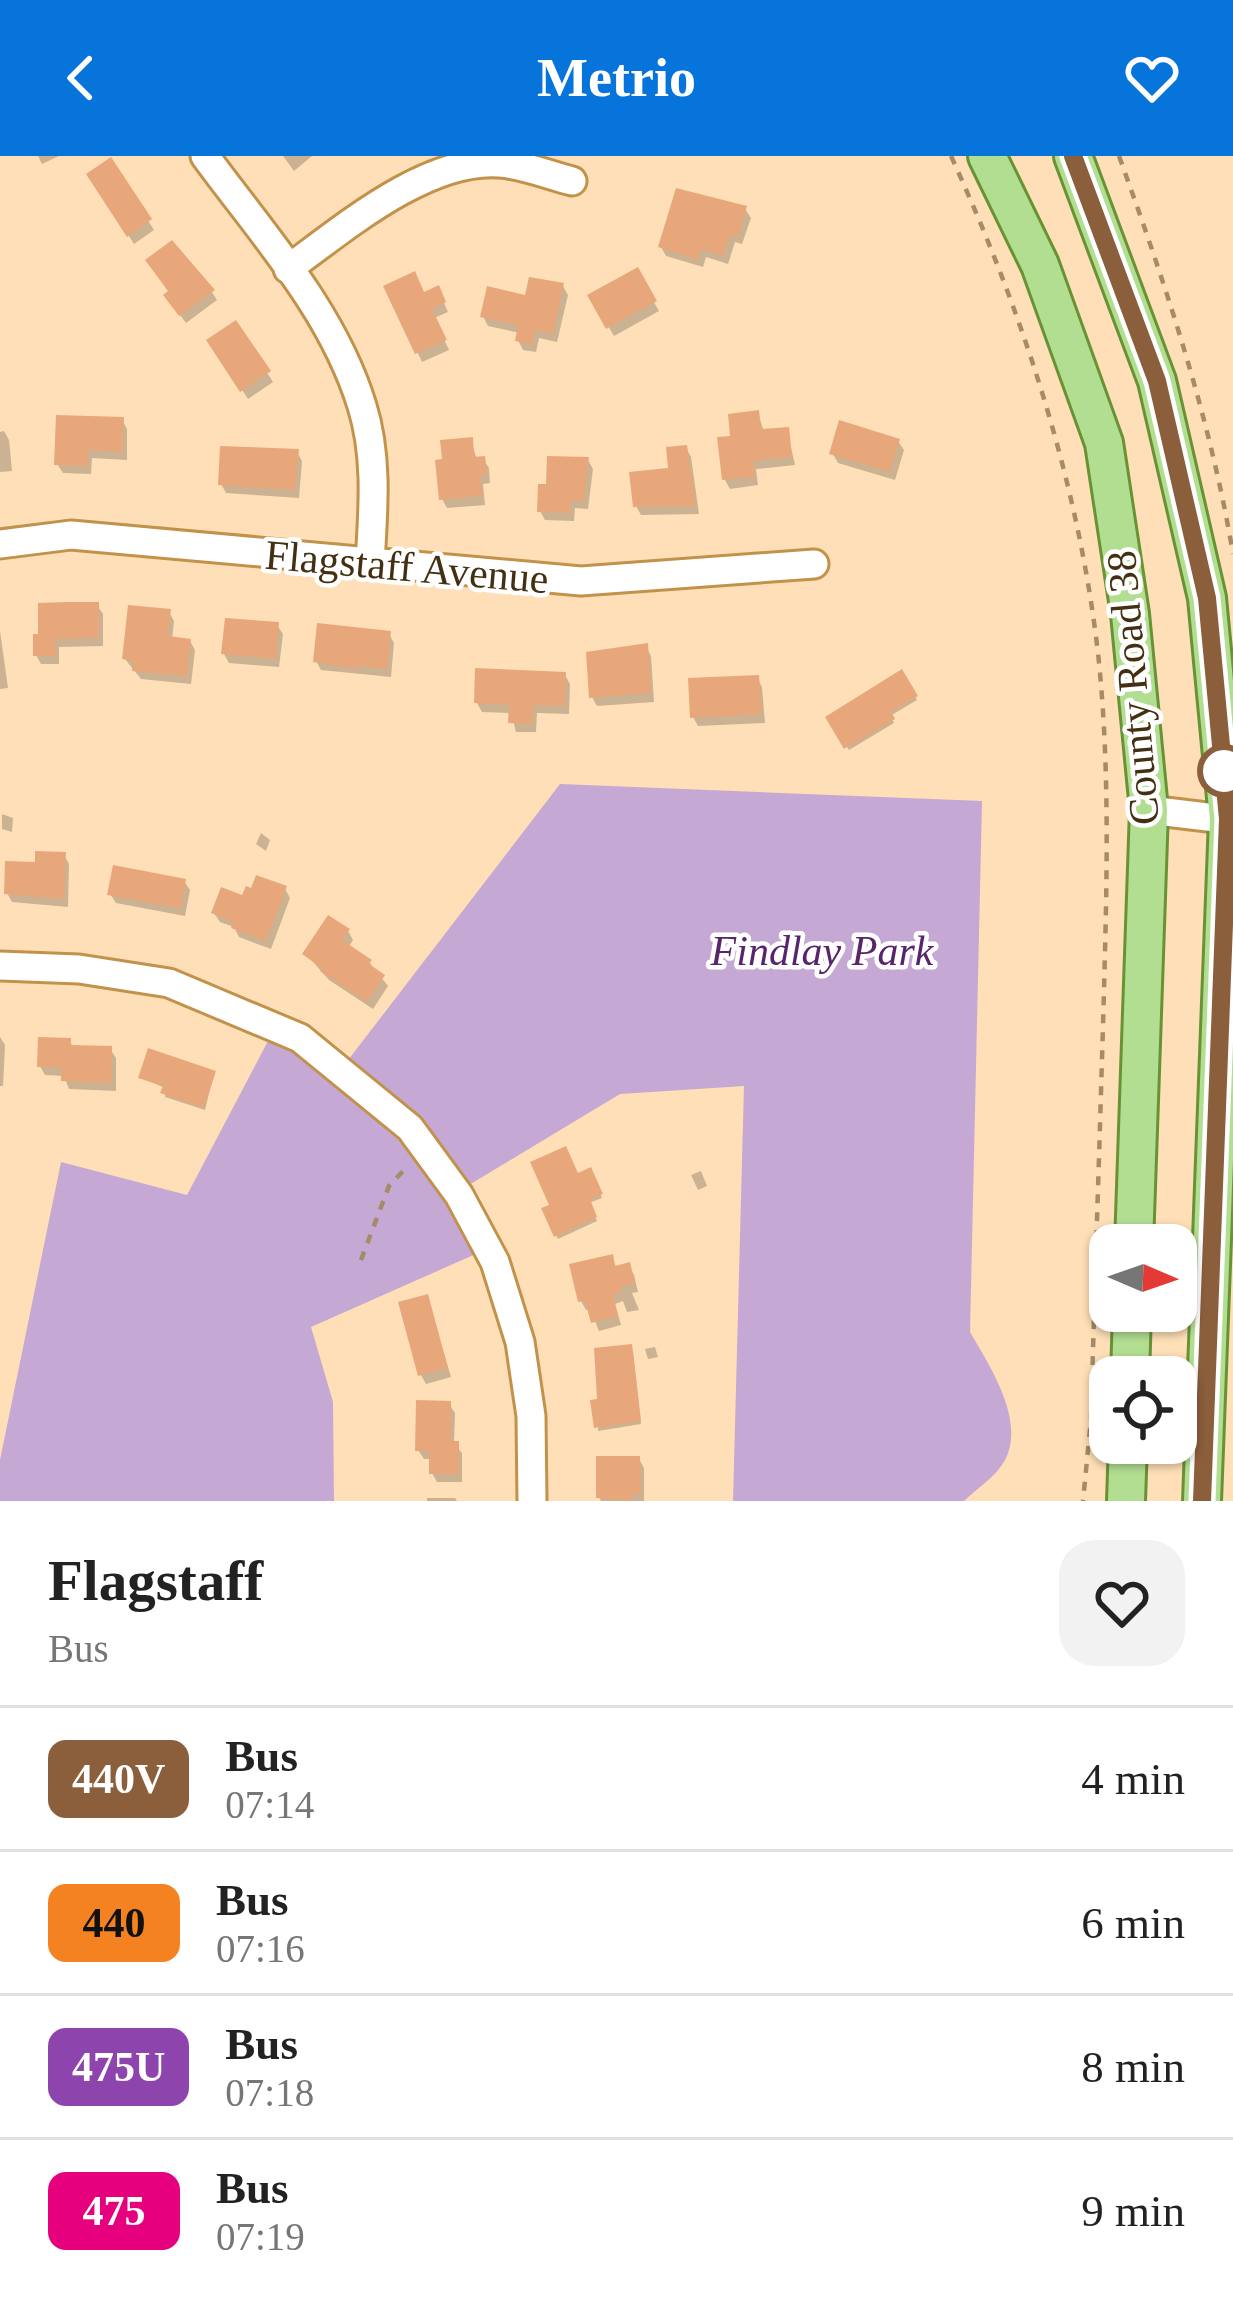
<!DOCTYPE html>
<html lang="en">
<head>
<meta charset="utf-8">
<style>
	body { margin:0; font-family:"Times New Roman",serif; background:#f2f2f2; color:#222; height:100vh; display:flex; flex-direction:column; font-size:45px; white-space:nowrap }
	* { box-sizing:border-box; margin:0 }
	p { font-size:39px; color:#767676 }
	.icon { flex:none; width:66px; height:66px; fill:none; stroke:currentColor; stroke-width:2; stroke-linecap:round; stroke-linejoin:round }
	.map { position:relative; height:1345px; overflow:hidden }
	.drawer { display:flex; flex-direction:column; background:#fff; flex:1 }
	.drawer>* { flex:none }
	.badge { padding:0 24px; border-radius:18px; font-size:42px; line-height:78px }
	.needle { width:78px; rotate:92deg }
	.fabs { position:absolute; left:1089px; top:1068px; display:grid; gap:24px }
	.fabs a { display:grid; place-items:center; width:108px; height:108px; border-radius:24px; background:#fff; box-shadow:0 3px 9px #0004; font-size:60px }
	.map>.badge { position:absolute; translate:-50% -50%; box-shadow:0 0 0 6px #fff }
	.round { display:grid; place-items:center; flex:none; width:126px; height:126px; border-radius:36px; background:#f2f2f2 }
	.summary { display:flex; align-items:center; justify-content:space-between; height:204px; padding:0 48px }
	h1 { font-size:57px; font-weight:700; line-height:90px }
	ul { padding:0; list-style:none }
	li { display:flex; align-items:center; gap:36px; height:144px; padding:0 48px; border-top:3px solid #e0e0e0 }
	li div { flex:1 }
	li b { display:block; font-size:45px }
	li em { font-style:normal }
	li .badge { min-width:132px; font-weight:700; text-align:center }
	header { display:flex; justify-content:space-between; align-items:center; height:156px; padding:0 48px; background:#0774dc; color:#fff; font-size:54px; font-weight:700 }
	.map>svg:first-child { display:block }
</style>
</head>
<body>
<header><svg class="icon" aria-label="back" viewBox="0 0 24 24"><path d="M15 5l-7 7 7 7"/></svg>Metrio<svg class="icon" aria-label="heart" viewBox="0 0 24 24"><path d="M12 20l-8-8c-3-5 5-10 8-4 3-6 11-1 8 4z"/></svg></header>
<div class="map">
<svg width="1233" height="1345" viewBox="0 0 1233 1345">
	<rect width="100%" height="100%" fill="#fedfb7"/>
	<path fill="#c5a8d4" d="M560,628l422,17 -12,531c19,33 56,88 35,128 -9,17 -28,28 -41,41h-231l11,-415 -124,8 -161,97 28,58 -176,78 22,75 1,99h-334v-41l61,-298 126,33 90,-171 65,44z"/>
	<path fill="#0003" d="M38,0h21l-17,8z
		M283,0h29l-18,15z
		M110,5l44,69 -20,14 -44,-70z
		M745,53l6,9 -9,26 -7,-2 -7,22 -22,-7 -3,10 -37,-11 -5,-9z
		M636,115l23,40 -45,25 -23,-40z
		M563,130l5,9 -11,47 -18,-4 -3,14 -13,-2 -5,-10 2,-7 -32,-7 -5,-10z
		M387,131l55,11 6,14 -14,6 15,32 -27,12z
		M212,136l5,8 -31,23 -14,-19z
		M235,168l38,58 -25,17 -38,-58z
		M758,257l6,19 23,-2 8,35 -39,4 2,16 -28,4 -5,-9 9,-42z
		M122,264l5,9v31l-35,-2 -1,16 -28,-1 -6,-9z
		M4,275l5,9 3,31 -12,1v-40z
		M471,284l6,20 6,-1 6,9 1,15 -7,1 2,21 -38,3 -5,-9z
		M898,285l6,9 -9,30 -57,-17 -5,-9z
		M686,292l5,9 8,57 -58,1 -5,-9 36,-35z
		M297,296l5,9 -3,37 -73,-5 -5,-9z
		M588,304l5,9 -5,40 -13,-1 -1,13 -29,-1 -5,-9 9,-24z
		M97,449l6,9v32l-44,1v17h-18l-5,-9v-18z
		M169,456l5,9 -2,19 18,1 5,9 -4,34 -50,-5 -16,-20z
		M277,469l6,9 -4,33 -50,-4 -5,-9z
		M0,475l8,57 -8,1z
		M389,478l5,9 -3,34 -70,-7 -5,-9z
		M646,491l5,9 3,46 -57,4 -5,-9z
		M901,517l16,27 -27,16 4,7 -45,27 -20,-32z
		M565,519l5,9 -1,30 -32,-1 -1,19h-20l-5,-19 -29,-1 -5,-9z
		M757,522l5,9 3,36 -67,3 -5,-9z
		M2,658l11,4 -1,14 -10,-3z
		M261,677l9,7 -4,11 -10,-7z
		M64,699l5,9 -1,43 -56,-5 -5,-9 31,-28z
		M184,725l6,9 -5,26 -69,-13 -6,-9z
		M285,733l5,9 -19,51 -32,-12 -5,-10 -14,-5 -6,-9 30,-14z
		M348,775l5,9 -5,8 21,14 19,24 -15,23 -44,-29 -23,-26z
		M0,881l5,8 -2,41h-3z
		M70,885l3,7 37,1 6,9v33l-47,-2 -5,-13 -19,-1 -5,-9z
		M214,917l-9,37 -40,-13v-9l-23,-10z
		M590,1015l12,27 -13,5 8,18 -39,18 -13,-29z
		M701,1015l6,15 -9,4 -7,-15z
		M611,1101l6,11 12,-2 5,9 4,17 -6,1 7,17 -12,2 -4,-11 -8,3 6,21 -22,6 -9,-22 -4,1 -5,-9z
		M427,1141l24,80 -25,7 -5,-9z
		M655,1191l3,10 -10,2 -3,-10z
		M633,1195l8,73 -43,7 2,-29z
		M449,1248l6,9 -1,31 8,9v29h-25l-5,-9v-14h-8l-6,-9z
		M639,1303l5,9v33h-43l-2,-4z
		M427,1342h28l2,3h-30z"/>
	<path fill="#e8a77b" d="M111,1l41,62 -25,18 -41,-63z
		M676,32l71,18 -9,31 -8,-2 -7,21 -22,-7 -3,11 -40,-13z
		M172,84l43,50 -36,26 -16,-21 5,-4 -23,-31z
		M638,111l19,34 -51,28 -19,-34z
		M415,115l9,21 15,-7 7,17 -14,7 15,31 -32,14 -32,-68z
		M529,121l35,6 -11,51 -18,-4 -3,15 -17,-4 3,-16 -38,-8 7,-31 38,9z
		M236,164l35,51 -31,21 -34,-52z
		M759,254l2,19 28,-2 3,30 -39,4 2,16 -33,3 -5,-43 13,-1 -2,-22z
		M56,259l68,2 -1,35 -35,-2v16l-34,-1z
		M839,264l61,19 -10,33 -61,-18z
		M473,281l1,20 11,-1 2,19h-7l2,21 -43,4 -4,-40 7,-1 -2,-19z
		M687,289l9,61 -63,1 -4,-35 39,-4 -2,-21z
		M220,290l79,3 -4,41 -77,-5z
		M547,300l42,1 -5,44 -13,-1 -1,13 -33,-1 1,-28h8z
		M69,446h30v36l-44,1 1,17h-23v-22h5v-31z
		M128,449l43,4 -3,27 23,3 -4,37 -55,-5 1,-10 -11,-2z
		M225,462l54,4 -3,37 -55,-5z
		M317,467l74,8 -4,38 -29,-3 -1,3 -44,-7z
		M648,487l3,50 -62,5 -3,-46z
		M475,512l91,4 -1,34 -32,-1v19l-25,-1 1,-18 -35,-2z
		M902,513l16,27 -27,15 4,8 -51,30 -19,-32z
		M759,519l3,39 -72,4 -2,-40z
		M35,695l31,1 -2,47 -60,-5 1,-33 30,1z
		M113,709l73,14 -5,29 -74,-13z
		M256,719l31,11 -21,55 -35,-13 2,-6 -22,-9 10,-26 21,8 4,-9 5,2z
		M328,759l22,14 -8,11 30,20 -3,4 16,11 -18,27 -47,-31 2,-3 -20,-14z
		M38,881l33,1v7l41,1v37l-51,-2v-13l-24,-1z
		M148,892l68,23 -12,37 -44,-15 3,-7 -25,-8z
		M566,990l12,27 13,-6 12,27 -13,5 7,18 -43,20 -13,-29 8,-3 -19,-43z
		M613,1098l2,12 15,-4 5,21 -14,3 1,6 -9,2 5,22 -27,7 -6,-22 -7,1 -9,-38z
		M428,1138l20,74 -30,8 -20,-74z
		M632,1188l9,77 -47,7 -4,-28 7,-1 -3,-51z
		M416,1244l35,1v40h8v33h-30v-23h-14z
		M596,1300h44l1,38h-9v7l-36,-3z"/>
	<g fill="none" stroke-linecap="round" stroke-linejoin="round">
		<defs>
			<path id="minor" d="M205,0c58,79 128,155 157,250 16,51 11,105 8,157
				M288,113c55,-40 139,-112 212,-106 24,2 49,12 72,18
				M0,388l71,-9 510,46 233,-17
				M1149,654l84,10
				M0,810l79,3 90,14 131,55 110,90 49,67 36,67 25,80 11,74 1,85"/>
			<path id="major" d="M987,0l53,109 64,178 26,171 19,196 -15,435
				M1073,0l84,225 50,217 21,221 -26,682
				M1130,1221l2,-66
				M1126,1345l2,-58"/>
		</defs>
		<use href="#minor" stroke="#c2924b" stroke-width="33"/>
		<use href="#major" stroke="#699235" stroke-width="42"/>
		<path stroke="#a58b68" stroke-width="4.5" stroke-dasharray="9 9" stroke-linecap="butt" d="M951,0c72,157 127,325 147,497 12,112 9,225 6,337 -4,143 -9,286 -13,429l-8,82
			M1119,0c47,130 91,261 114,398
			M361,1104l28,-74 16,-17"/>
		<use href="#minor" stroke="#fff" stroke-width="27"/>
		<use href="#major" stroke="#b2de92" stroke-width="36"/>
	</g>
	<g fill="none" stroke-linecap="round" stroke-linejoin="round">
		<defs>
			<path id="line" d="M1073,0l84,225 50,217 21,221 -26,682"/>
		</defs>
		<use href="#line" stroke="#fff" stroke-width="27"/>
		<use href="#line" stroke="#8b5e3c" stroke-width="18"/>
	</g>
	<circle fill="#fff" stroke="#8b5e3c" stroke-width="6" cx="1224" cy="615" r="24"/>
	<g text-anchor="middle" stroke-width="9" stroke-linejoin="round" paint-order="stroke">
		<g font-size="42" fill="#432f11" stroke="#fff">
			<text transform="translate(407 410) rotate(5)" y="15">Flagstaff Avenue</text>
			<text transform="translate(1132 532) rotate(-95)" y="15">County Road 38</text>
		</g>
		<g font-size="42" font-style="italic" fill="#58256d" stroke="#fff">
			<text x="822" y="809">Findlay Park</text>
		</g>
	</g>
</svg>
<div class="fabs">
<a><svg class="needle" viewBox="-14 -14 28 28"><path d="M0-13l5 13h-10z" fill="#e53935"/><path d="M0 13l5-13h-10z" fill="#767676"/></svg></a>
<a><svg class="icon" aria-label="locate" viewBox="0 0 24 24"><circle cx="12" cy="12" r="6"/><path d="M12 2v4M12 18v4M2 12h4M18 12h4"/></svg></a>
</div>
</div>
<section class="drawer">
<div class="summary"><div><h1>Flagstaff</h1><p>Bus</p></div><a class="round"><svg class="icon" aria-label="heart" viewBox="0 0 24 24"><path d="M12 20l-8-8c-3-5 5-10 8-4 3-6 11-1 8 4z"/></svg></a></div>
<ul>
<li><span class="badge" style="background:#8b5e3c;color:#fff">440V</span><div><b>Bus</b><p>07:14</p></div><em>4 min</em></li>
<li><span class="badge" style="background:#f58220;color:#111">440</span><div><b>Bus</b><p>07:16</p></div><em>6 min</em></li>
<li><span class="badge" style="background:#8e44ad;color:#fff">475U</span><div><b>Bus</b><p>07:18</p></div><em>8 min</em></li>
<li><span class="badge" style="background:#e6007e;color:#fff">475</span><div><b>Bus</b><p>07:19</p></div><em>9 min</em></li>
</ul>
</section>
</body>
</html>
